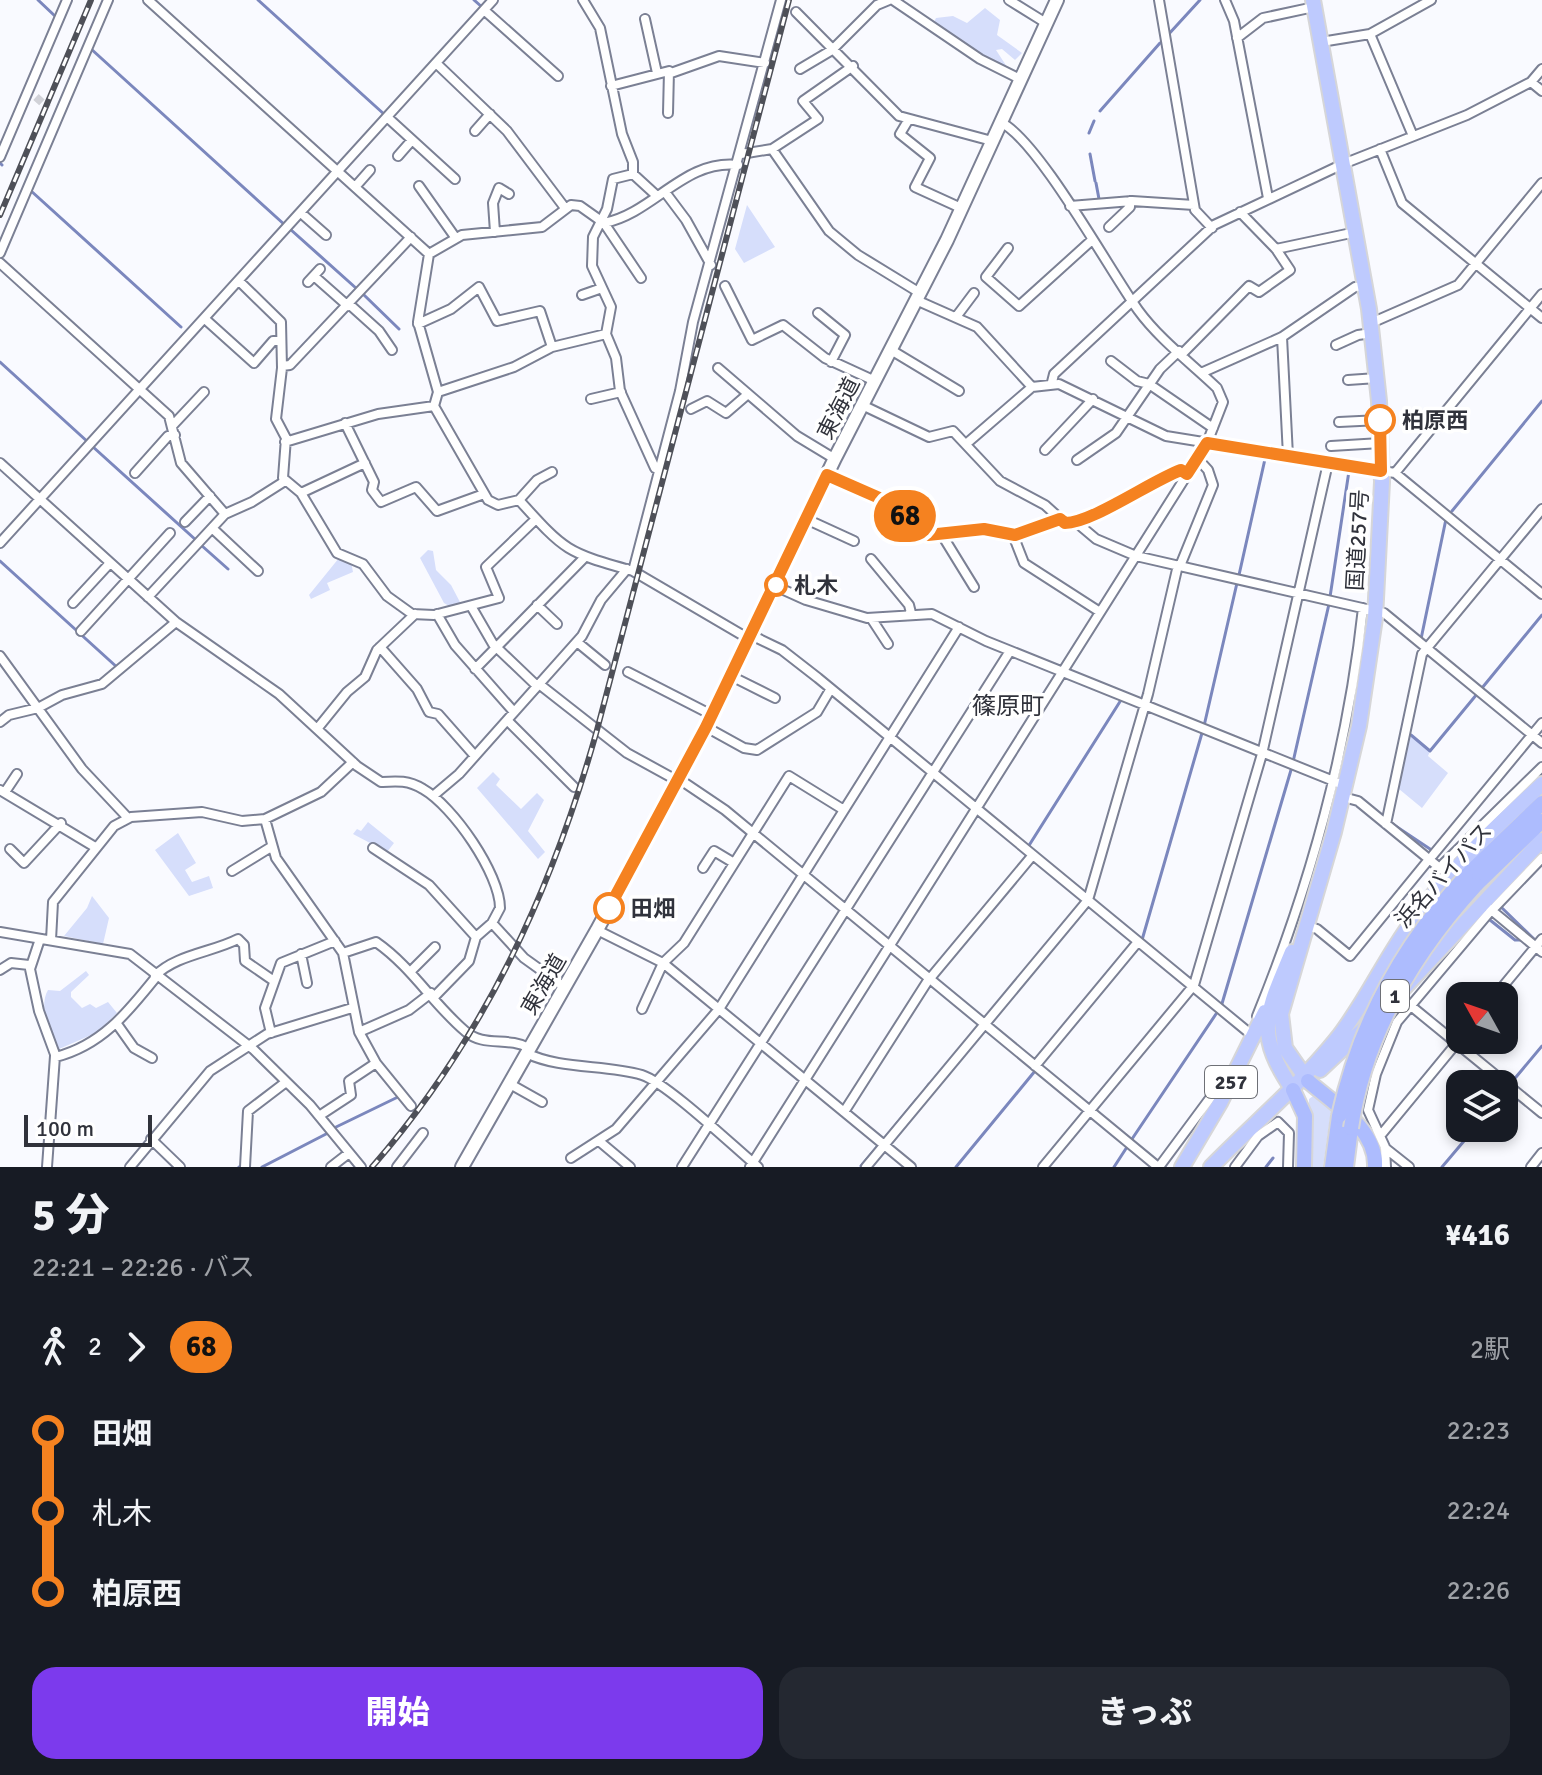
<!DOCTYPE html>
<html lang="ja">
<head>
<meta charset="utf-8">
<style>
	body { margin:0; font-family:Signika,"Noto Sans JP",sans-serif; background:#242831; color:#f1f3f6; height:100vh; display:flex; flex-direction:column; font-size:30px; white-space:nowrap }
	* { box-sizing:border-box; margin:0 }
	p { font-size:26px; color:#9ea1a6 }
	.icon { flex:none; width:44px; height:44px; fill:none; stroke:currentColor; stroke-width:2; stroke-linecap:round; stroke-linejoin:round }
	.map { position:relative; height:1167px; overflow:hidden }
	.panel { display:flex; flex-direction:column; background:#171b24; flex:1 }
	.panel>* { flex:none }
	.badge { padding:0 16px; border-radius:26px; font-size:28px; line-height:52px }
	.needle { width:52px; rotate:310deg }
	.buttons { position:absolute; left:1446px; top:982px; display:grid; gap:16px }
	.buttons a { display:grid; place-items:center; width:72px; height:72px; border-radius:16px; background:#171b24; box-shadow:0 4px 12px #0003; font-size:40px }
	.scale { position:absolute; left:24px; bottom:20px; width:128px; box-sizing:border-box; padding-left:8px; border:4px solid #30323b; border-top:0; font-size:22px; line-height:28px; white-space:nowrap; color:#30323b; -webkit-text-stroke:6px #fff; paint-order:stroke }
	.map>.badge { position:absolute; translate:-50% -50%; box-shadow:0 0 0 4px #fff }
	.legs { display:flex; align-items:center; gap:12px; height:88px; padding:0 32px; font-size:26px }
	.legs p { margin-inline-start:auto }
	.head { display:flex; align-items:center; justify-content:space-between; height:136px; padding:0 32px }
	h1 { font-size:44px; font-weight:800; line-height:60px }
	.action { display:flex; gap:16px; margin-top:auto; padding:16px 32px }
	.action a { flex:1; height:92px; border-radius:24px; background:#7c3aed; color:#fff; font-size:32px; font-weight:800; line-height:92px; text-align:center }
	.action a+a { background:#242831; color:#f1f3f6 }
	ul { padding:0 32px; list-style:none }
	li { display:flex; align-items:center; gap:28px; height:80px; font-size:30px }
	li i { display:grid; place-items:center; width:12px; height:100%; margin:0 10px; background:currentColor }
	li i::after { content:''; width:20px; height:20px; margin:-10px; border:6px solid; border-radius:50%; background:#171b24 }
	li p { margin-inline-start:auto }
	li:first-child i { background:linear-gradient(#0000 50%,currentColor 0) }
	li:last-child i { background:linear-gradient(currentColor 50%,#0000 0) }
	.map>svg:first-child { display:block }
</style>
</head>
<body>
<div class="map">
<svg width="1542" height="1167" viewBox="0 0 1542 1167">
	<rect width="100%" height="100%" fill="#f9faff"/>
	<path fill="#d6defb" d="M985,8l15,12 -3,15 25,18 -7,7 -13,-11 -6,1 13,20c-27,-13 -51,-28 -75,-48l2,-4 17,-2 14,7z
		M747,205l28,42 -31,16 -9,-14z
		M428,550l5,1 3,19 15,15 10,19 -10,3 -7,-4 -24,-45z
		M339,558l12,4 2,10 -26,11 3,7 -19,9 -2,-4z
		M1410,736l20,15 -2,5 20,17 -26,35 -23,-19z
		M493,772l7,7 -4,6 25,24 16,-16 7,7 -16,31 17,21 -7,7 -61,-71z
		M368,822l26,21 -7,9 -34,-18 4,-5 4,2z
		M178,833l18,30 -11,7 7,12 17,-6 4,12 -24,8 -34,-46z
		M92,896l17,22 -6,26 -39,-8 23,-28z
		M86,971l3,4 -18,17v5l11,11 8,-4 6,4 12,-6 9,11 -19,19 -39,17c-12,-11 -20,-45 -11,-59l12,1z
		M1316,1094l15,17 -8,56h-14v-68z"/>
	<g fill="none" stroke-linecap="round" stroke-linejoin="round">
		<path stroke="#7b87bd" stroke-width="3" d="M38,0l18,17
			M258,0l127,115
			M474,0l9,8
			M1167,36l33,-36
			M90,48l196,178
			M1100,111l60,-68
			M1089,133l5,-12
			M1090,154l5,27
			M0,163l2,2
			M1096,183l3,16
			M30,190l151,137
			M290,229l67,60
			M364,295l35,34
			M0,362l89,81
			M92,446l105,95
			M1452,511l90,-110
			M201,545l27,24
			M0,561l119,108
			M1239,575l26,-116
			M1330,597l19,-126
			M1421,639l25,-120
			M1482,688l60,-73
			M1204,726l33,-143
			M1411,735l19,16 47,-57
			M1293,762l36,-158
			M1391,823l42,28
			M1028,847l93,-147
			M1501,907l33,32
			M1490,920l25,20h7
			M1142,940l60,-207
			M1221,1007l70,-237
			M1511,1083l31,-37
			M1504,1092l2,-3
			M922,1094l7,-10
			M334,1128l66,-32
			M885,1138l32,-39
			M1132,1139l84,-125
			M861,1166l16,-19
			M239,1167l2,-1
			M262,1167l66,-34
			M956,1167l79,-96
			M1114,1167l13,-20
			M1266,1167l7,-9
			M1442,1167l33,-39"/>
		<path stroke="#d1d2d8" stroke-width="8" stroke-dasharray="8 4" stroke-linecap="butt" d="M36,97l12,11"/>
		<defs>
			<path id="minor" d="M148,0l281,254 -11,68 20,70 -4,14 54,94 10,5 21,-5c47,52 47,52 114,71
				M583,0l17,28 22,106 11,28v12l24,22
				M893,0l87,59 40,20
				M1009,0l37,23
				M1159,0l36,210 17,18
				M1225,0l9,21 34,177
				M484,10l74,66
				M796,12l103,104 93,25
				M645,19l12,54
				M1370,34l43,102
				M1237,38l26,-20 51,-11
				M1321,42l49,-8 61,-34
				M436,63l71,68 58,77
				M800,69l32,-19 45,-45 12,-5
				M671,73l48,-17 46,7
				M1531,82l11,9
				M611,86l58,-15 -1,42
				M387,117l68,62
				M909,119l-9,15 30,24 -15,29 46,21
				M475,131l15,-17
				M772,149l57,82 29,24 62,38
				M1380,149l22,54 140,115
				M741,154l31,-5 46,-30 -15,-18 50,-35
				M398,156l14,-16
				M0,157l67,-157
				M633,174l-20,5 -6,30 -14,28 -1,29 19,41 -5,27 10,24 4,33 35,77 4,1
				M419,186l36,51
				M355,187l15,-17
				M665,192l21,28 25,45
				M1070,206l62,-5 62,4
				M301,213l25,22
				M604,223l37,55
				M1109,227l21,-20v-6
				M495,232l-2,-29 6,-15 10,6
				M1008,248l-22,29 33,29 73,-66
				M1276,249l80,-17
				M0,253l108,-253
				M429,254l33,-19 80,-8 29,-22 9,1 24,17c50,-10 80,-64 134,-58
				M0,263l169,153 12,47 44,51 27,-12 33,-21
				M314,276l34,30
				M239,281l42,41 1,46 -6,51 10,19 -3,40 18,15 36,60 26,11 24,32 25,18 22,1 65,-17 -13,-31 50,-48
				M308,282l12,-13
				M725,286l27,54 31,-15 42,33 50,23
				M582,295l20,-7
				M916,300l61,27 55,60
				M349,304l30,27 13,19
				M818,313l27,22 -14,27
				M956,317l18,-24
				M205,319l49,44 19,-22h7
				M1371,323l87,-38 84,-102
				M418,324l33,-15 28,-22 18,34 43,-10 12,36
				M1282,337l6,119
				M1336,345l22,-10 14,-2
				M891,350l68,41
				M1182,354l67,-68 10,6 31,-22 -14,-21 -36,-37
				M1111,361l26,20 12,3 64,44
				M282,366l8,-1 121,-128
				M718,368l79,68 38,23
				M1201,373l81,-36 73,-50 11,-1
				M1348,380l29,-2
				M1052,382l2,-8 160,-149 129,-61 124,-49 64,-33 11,-13
				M438,392l76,-25 38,-20 54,-13
				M591,399l30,-7
				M862,405l67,32 24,-6 47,50 45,24 20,18c28,0 85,-41 116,-53l6,4
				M691,409l16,-8 19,12 22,-19
				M1339,422l41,-2
				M345,423l29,59 -2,8 9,12 35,-15 21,24 47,-17
				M173,425l31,-33
				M285,442l93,-28 56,-8
				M966,444l66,-57 27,-3 107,52 229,37 147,121
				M1331,446l50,-3
				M1045,450l48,-51
				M1077,460l39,-27 44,-64 19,-18
				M0,463l176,159 103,72 78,72 24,16c16,-1 27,-2 42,7 30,17 77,85 77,119l-8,15 -16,14 -7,24 -35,36
				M135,473l33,-37 7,-1
				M1395,473l147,-179
				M827,475l63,28 38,32 56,-6 31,6 45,-16
				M301,493l64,-30
				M519,500l18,-20 15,-8
				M806,519l48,22
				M185,522l25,-26
				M1077,523l19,16 40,17 248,57 158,130
				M212,528l46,43
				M942,535l32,52
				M1013,535l11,28 76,49
				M0,543l493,-543
				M871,559l38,46 2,8
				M1180,566l33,-81 -5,-15 -11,-12
				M775,586l31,14 61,18 65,-4 54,27 360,145
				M148,597l77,-83
				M73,603l37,-40
				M537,605l20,19
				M471,606l22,38 44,42
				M437,614l18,31 59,67
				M871,618l17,26
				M81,631l89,-98
				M751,635l31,15 36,28 435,358
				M749,639l-116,-68 47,-180 13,-69 88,-322
				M577,642l28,23
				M380,647l37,42 12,23 9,2 37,42
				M0,656l82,113 46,49
				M475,669l109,-111
				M628,672l84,43
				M731,676l44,22
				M539,684l88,69 51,28
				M507,720l67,67
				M0,722l9,-7 29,-7 24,-13 40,-11 74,-62
				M706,727l38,21 13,2 60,-38 13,-22
				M317,729l30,-37 18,-15 12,-27 38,-36
				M679,779l46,31 433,357
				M0,790l95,57
				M5,792l12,-18
				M433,796l26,-22 123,-138 19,-36 26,-31
				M1343,797l15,4 83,68
				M265,819l11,39 67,95 16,79 17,31 35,43
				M1386,824l36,-170 120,-145
				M373,848l56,37 47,52
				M10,849l14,14 37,-40
				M1433,855l109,-132
				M1443,864l99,-97
				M703,868l11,-17 20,12
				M232,871l39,-24
				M1495,907l47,-49
				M1490,909l52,43
				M492,923l32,35 39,28
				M1307,926l10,3 33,27 76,-93
				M597,930l66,33 248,204
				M0,932l130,22 123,95 57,56 51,62
				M40,939l-10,30 9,42 17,46c46,-12 71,-44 100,-80
				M51,940l2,-38 61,-76 17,-9 71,-5 40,9 23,-2 56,-27 32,-30
				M343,953l33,-11c36,25 57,62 89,89 19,17 42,5 64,17
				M301,954l6,29
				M0,970l11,-7 18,2
				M411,971l24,-24
				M155,976c20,-21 58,-24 83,-37l6,6 1,16 29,20
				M1495,996l47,-57
				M1411,1006l131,107
				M642,1009l21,-46 21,-20 105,-167 55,34
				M1257,1016c53,-130 91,-269 106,-408
				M117,1024l17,24 18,10
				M359,1032l50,-22 22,-17
				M271,1033l-6,-25 16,-45 54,-22
				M526,1053c35,17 79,11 116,22 25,8 92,72 116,92
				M1035,1066l102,-123
				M510,1084l32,18
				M844,1112l83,-130 105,-126
				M319,1116l32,-21 -2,-14 27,-18
				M1380,1136l80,-97
				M151,1139l29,28
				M599,1141l31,26
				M1385,1148l24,19
				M571,1158l45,-29 103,-120 240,-382
				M47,1167l8,-111
				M130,1167l80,-96 57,-37 85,-26
				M245,1167l3,-56 38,-29
				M331,1167l18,-14
				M397,1167l26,-34
				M682,1167l328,-516
				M750,1167l457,-724 16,-41 -6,-14c-25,-24 -58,-49 -79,-78 -28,-39 -101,-172 -138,-188
				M866,1167l222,-267 60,-206 30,-129
				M1043,1167l151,-182 68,-231 66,-291
				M1159,1167l66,-89
				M1235,1167l23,-31 20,-14 11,11 -1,34
				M1386,1167l-1,-20 -17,-37 8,-36 21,-52 91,-108
				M1531,1167l11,-14"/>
			<path id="secondary" d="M462,1167l135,-237 107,-199 131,-273 112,-218 110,-240"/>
			<path id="trunk" d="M1292,952c-25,61 -39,79 1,138
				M1403,989l139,-149
				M1320,1070l49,-46
				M1308,1081l-23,-33 -4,-34 53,-182 25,-106 16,-108 7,-136 -3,-81 -10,-92 -56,-309
				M1182,1167l38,-64 45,-91
				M1211,1167c42,-43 87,-80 125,-127 29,-36 48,-80 76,-118 37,-52 84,-95 130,-138"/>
			<path id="motorway" d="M1466,876l76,-73
				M1476,885l66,-64
				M1308,1081c26,23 69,48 67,86
				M1293,1090l12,26 -1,51
				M1332,1167l7,-51
				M1346,1167l5,-39"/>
		</defs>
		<use href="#minor" stroke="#7b8094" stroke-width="12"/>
		<use href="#secondary" stroke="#7b8094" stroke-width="16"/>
		<use href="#trunk" stroke="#d6d6d8" stroke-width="18"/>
		<use href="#motorway" stroke="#d6d6d8" stroke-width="18"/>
		<use href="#minor" stroke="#fff" stroke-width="8"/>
		<use href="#secondary" stroke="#fff" stroke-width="12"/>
		<use href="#trunk" stroke="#becafe" stroke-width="14"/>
		<use href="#motorway" stroke="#adbcfe" stroke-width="14"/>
		<defs>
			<path id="rail" d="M0,215l91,-215
				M372,1167c111,-127 180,-276 225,-437l192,-730"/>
		</defs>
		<use href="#rail" stroke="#4e5058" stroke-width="6"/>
		<use href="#rail" stroke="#fff" stroke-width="3" stroke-dasharray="9" stroke-linecap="butt"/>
		<defs>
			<path id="motorway-bridge" d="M1339,1116c20,-92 62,-170 127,-240
				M1351,1128c14,-94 62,-174 125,-243"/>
		</defs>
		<use href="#motorway-bridge" stroke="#d6d6d8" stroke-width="18" stroke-linecap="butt"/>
		<use href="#motorway-bridge" stroke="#adbcfe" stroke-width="14"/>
	</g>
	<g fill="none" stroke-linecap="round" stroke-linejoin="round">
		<defs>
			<path id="line-1" d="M609,908l97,-181 121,-252 57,25 44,35 56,-6 31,6 45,-16 5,4c27,0 86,-42 116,-53l6,4 20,-31 174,28 -1,-51"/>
		</defs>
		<use href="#line-1" stroke="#fff" stroke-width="18"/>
		<use href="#line-1" stroke="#f58220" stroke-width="12"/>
	</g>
	<g fill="#fff" stroke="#f58220" stroke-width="4">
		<circle cx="1380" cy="420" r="14"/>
		<circle cx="776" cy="585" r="10"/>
		<circle cx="609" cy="908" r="14"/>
	</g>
	<g text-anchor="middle" stroke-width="7" stroke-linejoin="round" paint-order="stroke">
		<g fill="#fff" stroke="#6e7076" stroke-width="2">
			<rect x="1381" y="980" width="28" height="32" rx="6"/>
			<rect x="1205" y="1066" width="52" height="32" rx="6"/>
		</g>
		<g font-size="20" font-weight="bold" fill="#30323b">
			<text x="1395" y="1003">1</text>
			<text x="1231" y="1089">257</text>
		</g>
		<g font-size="22" fill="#30323b" stroke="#fff">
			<text transform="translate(838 408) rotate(-63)" y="8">東海道</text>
			<text transform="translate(1357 540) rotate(-87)" y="8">国道257号</text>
			<text transform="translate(1443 875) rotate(-48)" y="8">浜名バイパス</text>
			<text transform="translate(543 984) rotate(-60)" y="8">東海道</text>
		</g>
		<g font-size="22" font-weight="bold" fill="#30323b" stroke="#fff" text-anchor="start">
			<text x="1402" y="428">柏原西</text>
			<text x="794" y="593">札木</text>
			<text x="631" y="916">田畑</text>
		</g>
		<g font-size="24" fill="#30323b" stroke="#fff">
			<text x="1008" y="714">篠原町</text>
		</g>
	</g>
</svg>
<div class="buttons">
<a><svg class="needle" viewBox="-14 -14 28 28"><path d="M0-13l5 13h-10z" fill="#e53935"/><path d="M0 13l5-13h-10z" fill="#9ea1a6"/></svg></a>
<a><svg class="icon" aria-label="layers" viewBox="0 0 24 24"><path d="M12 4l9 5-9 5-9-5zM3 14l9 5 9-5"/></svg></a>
</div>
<div class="scale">100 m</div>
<b class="badge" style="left:905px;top:516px;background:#f58220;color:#111">68</b>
</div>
<section class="panel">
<div class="head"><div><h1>5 分</h1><p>22:21 – 22:26 · バス</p></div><b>¥416</b></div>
<div class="legs"><svg class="icon" aria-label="walk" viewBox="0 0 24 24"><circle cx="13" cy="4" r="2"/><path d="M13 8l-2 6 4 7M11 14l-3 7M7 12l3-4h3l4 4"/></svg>2<svg class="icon" aria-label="forward" viewBox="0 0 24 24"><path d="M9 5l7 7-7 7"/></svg><b class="badge" style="background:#f58220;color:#111">68</b><p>2駅</p></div>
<ul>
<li><i style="color:#f58220"></i><b>田畑</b><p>22:23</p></li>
<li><i style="color:#f58220"></i><span>札木</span><p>22:24</p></li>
<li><i style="color:#f58220"></i><b>柏原西</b><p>22:26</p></li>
</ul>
<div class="action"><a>開始</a><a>きっぷ</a></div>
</section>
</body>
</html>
